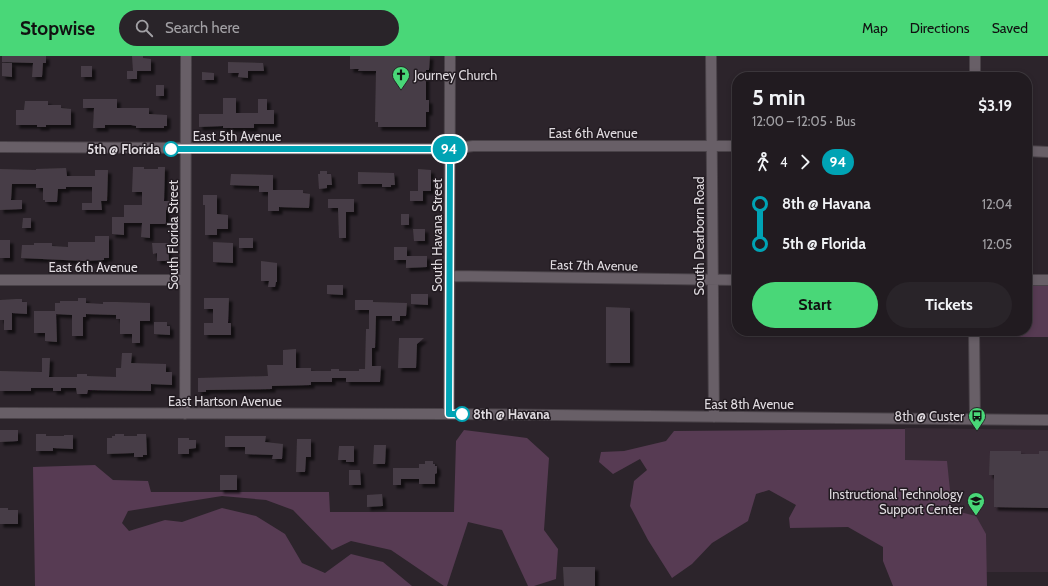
<!DOCTYPE html>
<html lang="en">
<head>
<meta charset="utf-8">
<style>
	body { margin:0; font-family:Cabin,sans-serif; background:#292429; color:#f1f3f6; height:100vh; display:flex; flex-direction:column; font-size:15px; white-space:nowrap }
	* { box-sizing:border-box; margin:0 }
	p { font-size:13px; color:#a2a1a5 }
	.icon { flex:none; width:22px; height:22px; fill:none; stroke:currentColor; stroke-width:2; stroke-linecap:round; stroke-linejoin:round }
	.map { position:relative; flex:1; overflow:hidden }
	.drawer { position:absolute; left:732px; top:16px; width:300px; height:264px; display:flex; flex-direction:column; background:#211b20; border-radius:16px; box-shadow:0 2px 6px #0003,0 0 0 1px #3e393e }
	.drawer>* { flex:none }
	.badge { padding:0 8px; border-radius:13px; font-size:14px; line-height:26px }
	.map>.badge { position:absolute; translate:-50% -50%; box-shadow:0 0 0 2px #fff }
	.legs { display:flex; align-items:center; gap:6px; height:44px; padding:0 20px; font-size:13px }
	.legs p { margin-inline-start:auto }
	.headline { display:flex; align-items:center; justify-content:space-between; height:68px; padding:0 20px }
	h1 { font-size:22px; font-weight:700; line-height:30px }
	.primary-button { display:flex; gap:8px; margin-top:auto; padding:8px 20px }
	.primary-button a { flex:1; height:46px; border-radius:24px; background:#49d778; color:#111; font-size:16px; font-weight:700; line-height:46px; text-align:center }
	.primary-button a+a { background:#292429; color:#f1f3f6 }
	ul { padding:0 20px; list-style:none }
	li { display:flex; align-items:center; gap:14px; height:40px; font-size:15px }
	li i { display:grid; place-items:center; width:6px; height:100%; margin:0 5px; background:currentColor }
	li i::after { content:''; width:10px; height:10px; margin:-5px; border:3px solid; border-radius:50%; background:#211b20 }
	li p { margin-inline-start:auto }
	li:first-child i { background:linear-gradient(#0000 50%,currentColor 0) }
	li:last-child i { background:linear-gradient(currentColor 50%,#0000 0) }
	header { display:flex; align-items:center; gap:24px; box-sizing:border-box; height:56px; padding:0 20px; background:#49d778; color:#111 }
	header strong { font-size:19px }
	nav { display:flex; gap:22px; margin-inline-start:auto; font-size:14px }
	.search { width:280px; height:36px; background:#292429; display:flex; align-items:center; gap:10px; box-sizing:border-box; padding:0 14px; border-radius:22px; color:#a2a1a5; font-size:15px }
	.map>svg:first-child { display:block }
</style>
</head>
<body>
<header>
<strong>Stopwise</strong>
<div class="search"><svg class="icon" aria-label="search" viewBox="0 0 24 24"><circle cx="10" cy="10" r="6"/><path d="M15 15l6 6"/></svg>Search here</div>
<nav><a>Map</a><a>Directions</a><a>Saved</a></nav>
</header>
<div class="map">
<svg width="1048" height="530" viewBox="0 0 1048 530">
	<defs>
		<filter id="shadow"><feDropShadow dx="3.5" dy="3.5" stdDeviation="1" flood-color="#0009"/></filter>
	</defs>
	<rect width="100%" height="100%" fill="#2c242b"/>
	<path fill="#382b36" d="M905,372l143,2v142h-144z"/>
	<path fill="#573b53" d="M1027,229l21,1v51h-70v-6h49z
		M905,373v31l42,1 5,49 24,6 10,18 1,52h-94l-10,-25v-14l-35,-20 -58,1 -1,-10 7,-13 -27,-15 -13,4 -8,27 -36,22 -20,21 -20,14 -24,-38 -18,-34 4,-25 13,-11 -7,-11 -27,15 -14,-12 2,-10 23,-1 42,-10 8,-10z
		M464,374l63,8 22,20 -5,72 14,19 -2,30 -22,7h-6l-26,-56 -34,-8 -21,64h-3l-53,-36 -40,-9 -19,9 -39,-40 -27,-10 -44,-4 -94,15 -6,12 7,8 36,-11 17,2 40,-14 34,8 29,18 17,29 23,10 26,-19 32,8 29,24h-377l-2,-119 62,-2 18,15 35,1 3,11h178l1,20h124l2,-71z"/>
	<path fill="#473e46" filter="url(#shadow)" d="M2,0h44v7h-3l-1,14h-10l1,-14 -31,-1z
		M132,0h11v2l8,1v12h-14v8h-10v-8h6z
		M350,0h80l-1,14h-3v30h3v12h-3v15h-48v-5h-3l1,-51h-18l1,-2h-9z
		M228,6l35,1 1,8h-16v7l-10,-1 1,-4h-11z
		M2,7h10v14l-10,-1z
		M81,10h11v11h-11z
		M202,16l12,1v7h-12z
		M156,29h8v11h-8z
		M223,42h13v15h22v-14h9v11h7v14h-20v4h-31v-2l-24,1v-13h24z
		M83,43h34v9h32v6l18,1v11h-3v2h-28v-2l-5,-1h-26v3h-12l1,-20h-11z
		M25,45h23v4h13v3l10,1v16h-25v2h-9v-2h-21v-15h8z
		M133,111h11v2h14v-2h7l-1,34h10v9h-8v14h-16v14l-9,-1 1,-14h-18v12l-12,-1v-17h12v-12h18v-13h-10z
		M66,112l1,8h28v-6h13l-1,31h-6l1,9h-20v-7h10v-16h-26v2h-8l-1,13h-12v-2h-2v-12h-7v-4h-24l-1,16h11v9l-22,1v-41l36,1v-1z
		M418,113l13,1v21h-13z
		M320,115h7v3h4l1,11h-5v3l-8,1 -1,-15h2z
		M358,116l36,1 1,12h-4v2h-9v-3h-24z
		M231,118l42,1v15h30v3l7,1 -1,14 -30,-1v4h-11v-19h-9v-6l-29,-1z
		M410,135h13v10h-13z
		M203,139h14v19l11,1v14h-11v6h-12v-30h-2z
		M328,143h26v13h-8v26h-7l-1,-30h-10z
		M401,158h8v11h-8z
		M23,162h8v10h-9z
		M413,173h12v12h-11z
		M95,180h14v22h-5v2l-19,1 -64,-3 1,-13h12v-2h18v3l16,1v-5h27z
		M239,182h14v10h-14z
		M0,184h10v18h-10z
		M213,186l20,1v20l-20,-1z
		M152,187h16l1,18h-12v-8l-4,1z
		M394,191h13v9h20v11l-21,1v-8h-12z
		M261,205l16,2v19h-1l-1,5h-7l1,-6h-8z
		M327,229h16v10l-16,-1z
		M411,238h17v11l-17,-1z
		M78,242h8v5l17,1v-2h13l34,1v18h-10v22h-8v-9h-12v-15h-4v-4l-30,-1v3h-3v19h-11v-21l-16,-1 1,28 -12,-1v-8h-11v-22h21v-8h5v-2h18z
		M204,242h25l-1,25h3v12h-27v-12h9v-14h-9z
		M16,243h6v3h5v12l-15,-1v17h-8v-10h-4v-20z
		M355,244h18v2l34,1 -1,13h-6v5h-8v-5h-16l-1,32h-3v18h9l-1,16h-34v-4h-14v4h-21v3l-39,1v3l-66,1v2h-8v-14l70,-2 -1,-11h16v-15l13,-1v19h15v3h20v-2h8v2h20v-2h6l1,-40h3v-19h-14z
		M606,251l24,1v55h-24z
		M154,266h13v4h3v9l-16,-1z
		M399,282h25l-7,6 -1,24h-18z
		M122,297h10l-1,10 35,1v8h6v13l-21,-1v7l-63,-1 -1,4h-10l-1,-6h-15v3h-8v-3h-22v3h-31v-20l42,1v-14h8l-1,19h28v-3h10v2l29,1v-9h5z
		M0,374h18v11l-18,1z
		M36,378h10v2h18v-1h9v14l-20,-1v3h-17z
		M115,378h9v2h13v-2h9l1,21h-4v2h-9v-4l-27,1v-16h5v-2h3z
		M225,380h41l-1,6 18,2 -1,15h-10l1,-4 -28,-1v-7h-20z
		M178,382h11v2h7v8l-7,1v5h-11z
		M297,383h14v18h-5l-1,15h-9z
		M374,389h12l-1,19h-12z
		M339,390h15v16h-8v-2h-8z
		M990,395h31v3h18v-3h9v57l-54,-1v-32h-5z
		M425,405h8v3h2v2h2v7l-2,1v10h-16v-5h-18v6h-8v-17h26v-4h6z
		M349,414h11l1,15h-12z
		M220,419h17v15h-17z
		M382,438l1,12 -16,1v-12z
		M0,452h8v2h10v14h-18z
		M563,511h32v19h-31z"/>
	<g fill="none" stroke-linecap="round" stroke-linejoin="round">
		<defs>
			<path id="minor" d="M711,0l3,361
				M975,21v-21
				M0,91l450,2 23,-3h264
				M1027,95l21,1
				M450,220l287,4
				M0,224h185
				M1027,224h21
				M974,275l1,88
				M0,357l449,1 599,6
				M185,358l1,-358
				M449,358l1,-358"/>
		</defs>
		<use href="#minor" stroke="#494248" stroke-width="12"/>
		<use href="#minor" stroke="#685f67" stroke-width="10"/>
	</g>
	<g fill="none" stroke-linecap="round" stroke-linejoin="round">
		<defs>
			<path id="line-1" d="M171,93h279l-1,265h13"/>
		</defs>
		<use href="#line-1" stroke="#fff" stroke-width="9"/>
		<use href="#line-1" stroke="#00a3b4" stroke-width="6"/>
	</g>
	<defs>
		<symbol id="church-pin" viewBox="-11 -11 22 30"><path d="M0 17L-7.5 6A9.5 9.5 0 1 1 7.5 6Z" fill="#49d778" stroke="#221b21"/><path d="M-1.2-6h2.4v3.5h3.3v2.4h-3.3V6h-2.4V-.1h-3.3v-2.4h3.3Z" fill="#111"/></symbol>
		<symbol id="bus-pin" viewBox="-11 -11 22 30"><path d="M0 17L-7.5 6A9.5 9.5 0 1 1 7.5 6Z" fill="#49d778" stroke="#221b21"/><path d="M-5-6H5V4H4V6H2V4H-2V6H-4V4H-5ZM-3.5-4V0h7V-4ZM-3.5 1.2v1.5H-2V1.2ZM2 1.2v1.5H3.5V1.2Z" fill="#111"/></symbol>
		<symbol id="school-pin" viewBox="-11 -11 22 30"><path d="M0 17L-7.5 6A9.5 9.5 0 1 1 7.5 6Z" fill="#49d778" stroke="#221b21"/><path d="M0-5L7-2L0 1L-7-2ZM-4 1L0 2.5L4 1V4Q0 6-4 4Z" fill="#111"/></symbol>
	</defs>
	<g fill-rule="evenodd">
		<use href="#church-pin" x="391" y="9" width="20" height="27"/>
		<use href="#bus-pin" x="967" y="350" width="20" height="27"/>
		<use href="#school-pin" x="966" y="435" width="20" height="27"/>
	</g>
	<g fill="#fff" stroke="#00a3b4" stroke-width="2">
		<circle cx="171" cy="93" r="7"/>
		<circle cx="462" cy="358" r="7"/>
	</g>
	<g text-anchor="middle" stroke-width="3" stroke-linejoin="round" paint-order="stroke">
		<g font-size="13" fill="#dfdadf" stroke="#221b21" text-anchor="end">
			<text x="414" y="24" text-anchor="start">Journey Church</text>
			<text x="964" y="365">8th @ Custer</text>
			<text x="963" y="443">Instructional Technology<tspan x="963" dy="15">Support Center</tspan></text>
		</g>
		<g font-size="13" fill="#dfdadf" stroke="#221b21">
			<text x="593" y="82">East 6th Avenue</text>
			<text x="237" y="85">East 5th Avenue</text>
			<text transform="translate(173 179) rotate(-90)" y="5">South Florida Street</text>
			<text transform="translate(437 179) rotate(-90)" y="5">South Havana Street</text>
			<text transform="translate(699 180) rotate(-90)" y="5">South Dearborn Road</text>
			<text transform="translate(594 209) rotate(1)" y="5">East 7th Avenue</text>
			<text x="93" y="216">East 6th Avenue</text>
			<text x="225" y="350">East Hartson Avenue</text>
			<text x="749" y="353">East 8th Avenue</text>
		</g>
		<g font-size="13" font-weight="bold" fill="#dfdadf" stroke="#221b21" text-anchor="end">
			<text x="160" y="98">5th @ Florida</text>
			<text x="473" y="363" text-anchor="start">8th @ Havana</text>
		</g>
	</g>
</svg>
<b class="badge" style="left:449px;top:93px;background:#00a3b4;color:#fff">94</b>
<section class="drawer">
<div class="headline"><div><h1>5 min</h1><p>12:00 – 12:05 · Bus</p></div><b>$3.19</b></div>
<div class="legs"><svg class="icon" aria-label="walk" viewBox="0 0 24 24"><circle cx="13" cy="4" r="2"/><path d="M13 8l-2 6 4 7M11 14l-3 7M7 12l3-4h3l4 4"/></svg>4<svg class="icon" aria-label="forward" viewBox="0 0 24 24"><path d="M9 5l7 7-7 7"/></svg><b class="badge" style="background:#00a3b4;color:#fff">94</b></div>
<ul>
<li><i style="color:#00a3b4"></i><b>8th @ Havana</b><p>12:04</p></li>
<li><i style="color:#00a3b4"></i><b>5th @ Florida</b><p>12:05</p></li>
</ul>
<div class="primary-button"><a>Start</a><a>Tickets</a></div>
</section>
</div>
</body>
</html>
